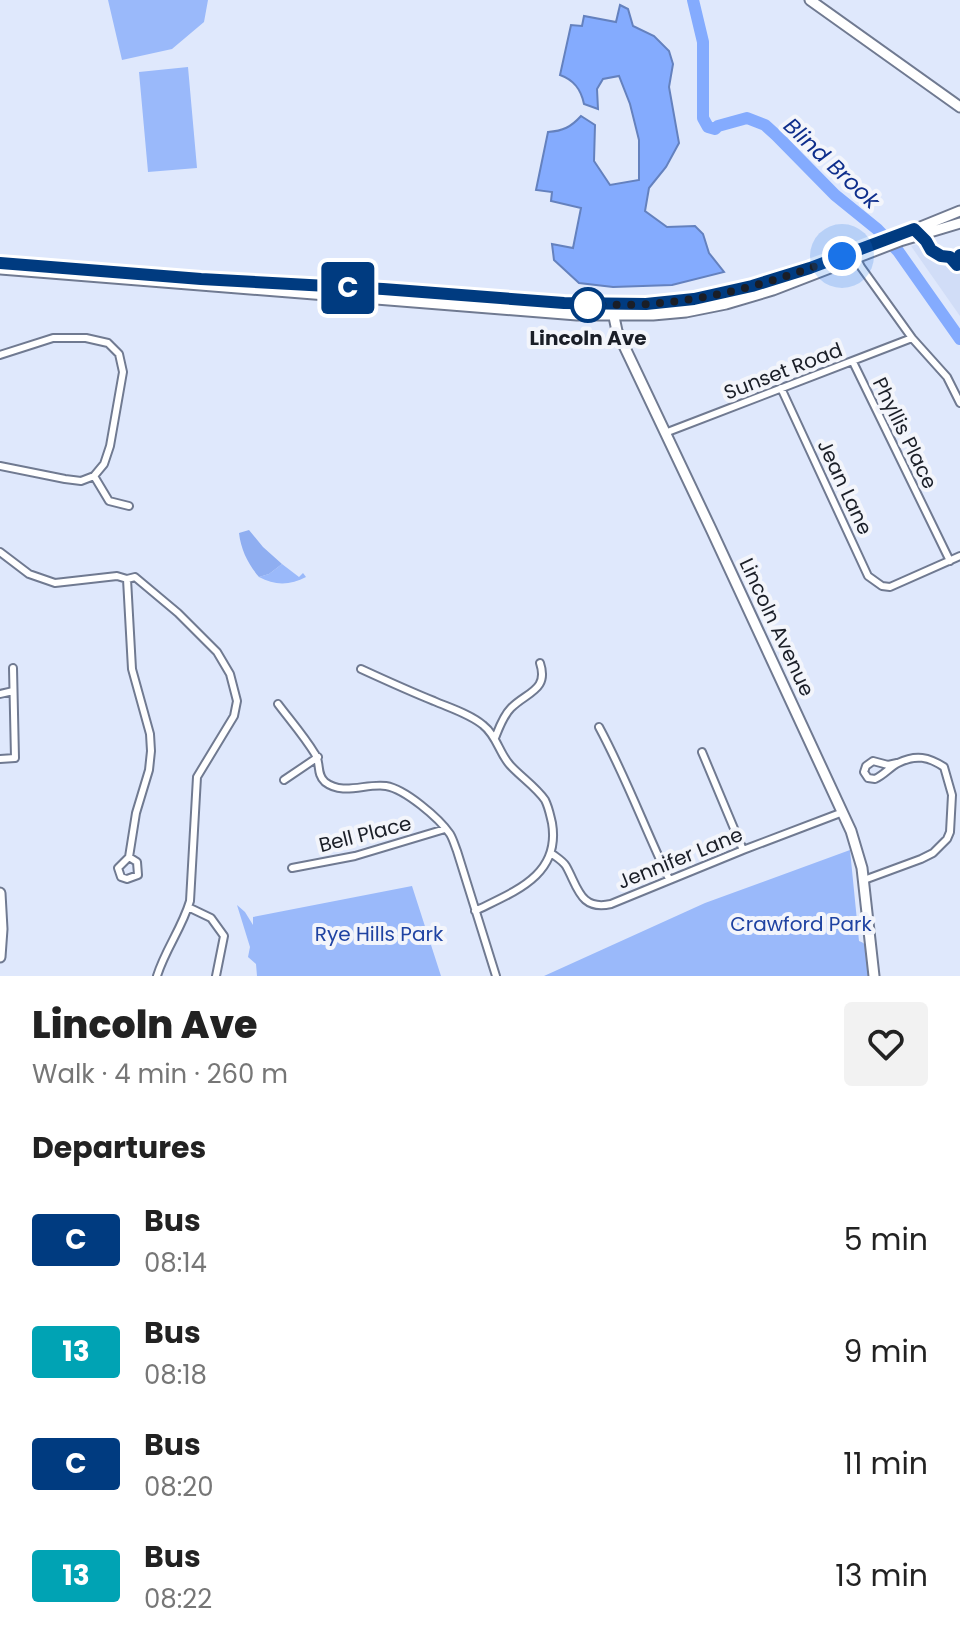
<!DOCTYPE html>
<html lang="en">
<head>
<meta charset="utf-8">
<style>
	body { margin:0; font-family:Poppins,sans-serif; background:#f2f2f2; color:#222; height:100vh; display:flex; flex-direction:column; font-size:30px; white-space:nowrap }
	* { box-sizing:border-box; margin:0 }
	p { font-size:26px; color:#767676 }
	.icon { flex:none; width:44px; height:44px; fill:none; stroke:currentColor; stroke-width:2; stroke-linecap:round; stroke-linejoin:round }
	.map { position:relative; height:976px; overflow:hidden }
	.details { display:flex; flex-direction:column; background:#fff; flex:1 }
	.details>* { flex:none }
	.badge { padding:0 16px; border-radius:6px; font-size:28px; line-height:52px }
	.you { position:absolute; width:40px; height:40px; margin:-20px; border:6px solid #fff; border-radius:50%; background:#1a73e8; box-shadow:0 0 0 12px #1a73e833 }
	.map>.badge { position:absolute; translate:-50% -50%; box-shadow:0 0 0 4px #fff }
	h2 { padding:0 32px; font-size:30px; line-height:72px }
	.round { display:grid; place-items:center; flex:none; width:84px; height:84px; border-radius:8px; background:#f2f2f2 }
	.summary { display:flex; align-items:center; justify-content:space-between; height:136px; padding:0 32px }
	h1 { font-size:38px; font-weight:800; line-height:60px }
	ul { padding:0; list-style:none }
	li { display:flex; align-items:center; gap:24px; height:112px; padding:0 32px }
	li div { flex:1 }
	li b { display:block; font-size:30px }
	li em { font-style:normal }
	li .badge { min-width:88px; font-weight:700; text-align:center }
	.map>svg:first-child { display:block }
</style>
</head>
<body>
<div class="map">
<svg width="960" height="976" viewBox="0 0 960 976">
	<rect width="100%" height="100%" fill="#dfe8fc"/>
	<path fill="#d1ddf7" d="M930,240l3,8 4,3 5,1 18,-3v67l-49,-70z"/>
	<path fill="#9ab9fa" d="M108,0h100l-4,22 -32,27 -50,11z
		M188,67l9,101 -49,4 -9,-100z
		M282,564l17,13 4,-4 3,4c-15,8 -31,9 -47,0l10,-3z
		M850,850l9,91c14,4 10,23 11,35h-326l161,-73z
		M412,886l29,90h-184l-1,-12 -8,-7 2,-10 -13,-42 8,7 8,13v-8z"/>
	<path fill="#8faef1" d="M249,530l14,17 19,17 -13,10 -10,3c-11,-13 -18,-27 -20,-44z"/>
	<path fill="#84abfe" stroke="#6481be" stroke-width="2" d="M620,5l8,4 5,17 21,10 15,15 4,13 -4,23 10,56 -13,24 -17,21 -4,23 22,16 28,-1 8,8 6,19 15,19 -52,13 -59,2 -34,-4 -25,-23 -2,-16 21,4 8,-40 -30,-7 1,-9 -16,-2 12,-58c15,-1 23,-5 33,-16l14,9 -1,36 16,24 29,-5v-40l-9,-36 -11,-28 -16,3 -6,10 1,20 -14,-5c-3,-15 -10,-24 -24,-29l11,-50 11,1 2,-10 32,6z"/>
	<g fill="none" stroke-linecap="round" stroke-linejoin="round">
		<path stroke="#84abfe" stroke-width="12" d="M693,0l10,42v76l5,9 7,2 3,-3 29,-8 18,7 11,10 59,60 42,34 21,22 62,88"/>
		<defs>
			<path id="street" d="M855,255l6,12 51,71 35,39 13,26
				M0,355l53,-17h33l22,5 11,11 4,18 -13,74 -6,18 -10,12 -13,5 -16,-2 -65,-13
				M853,362l97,199
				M781,388l87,188 14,10 8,1 70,-31
				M665,433l247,-95
				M94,476l15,25 20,5
				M0,552l29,22 26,9 62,-7 10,3 8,-2 43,36 39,39 13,22 7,27 -3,15 -37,61 -7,124c-8,27 -25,49 -33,75
				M127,579l5,90 18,65 1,17 -2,19 -13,43 -7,44 -11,11 3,9 6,2 11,-4 -1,-13 -8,-5
				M361,669c24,11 48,22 73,32 16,7 36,13 49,24 14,11 16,28 27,40 11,12 26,22 35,35 4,8 5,15 7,23 9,53 -39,69 -77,88
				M0,694l13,-3
				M278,704c12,16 26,32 37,50 6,9 1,20 10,28 18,14 41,1 61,4 19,3 53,32 64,48 3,5 5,12 7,17l39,125
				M599,727c27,50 46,102 70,152
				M495,738c4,-10 8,-22 16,-30 16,-16 38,-18 29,-45
				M702,752l41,98
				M0,759l15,-1 -2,-90
				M284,780l34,-23
				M551,853c5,4 12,8 15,13 12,21 14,45 45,38l132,-54 100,-38
				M292,868l63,-12 90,-27
				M864,880l57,-21 12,-6 14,-14 3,-7 2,-37 -8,-28c-15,-10 -28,-13 -46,-4 -8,4 -14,12 -23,16l-7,-1 -4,-6 2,-6 7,-5 15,4 9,-2
				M188,907l23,11 13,18 -8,40"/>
			<path id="secondary" d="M810,0l150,107
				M896,237l64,-26
				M0,263l201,16 182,10 204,16 59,-1 48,-5 58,-13 130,-44
				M0,269l577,46h76l33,-3 40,-8 47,-14 127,-49 60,-18
				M613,312l4,19 94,198 140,302 11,37 12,108
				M0,893l2,36 -2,28"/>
		</defs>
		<use href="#street" stroke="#707a91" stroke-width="10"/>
		<use href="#secondary" stroke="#707a91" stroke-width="13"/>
		<use href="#street" stroke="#fff" stroke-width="6"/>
		<use href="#secondary" stroke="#fff" stroke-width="9"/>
	</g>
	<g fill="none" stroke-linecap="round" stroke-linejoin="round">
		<defs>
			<path id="line" d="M0,263l201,16 182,10 181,14 82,1 48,-5 58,-13 58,-18 104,-39 12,12 5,9 10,6 9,1 7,8 3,-10"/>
		</defs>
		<use href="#line" stroke="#fff" stroke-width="18"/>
		<use href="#line" stroke="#003b80" stroke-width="12"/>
		<path stroke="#1a1e27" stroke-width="8" stroke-dasharray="0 14.4" d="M588,305c20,-1 49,1 73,-2 63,-6 123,-24 181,-47"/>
	</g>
	<circle fill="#fff" stroke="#003b80" stroke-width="4" cx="588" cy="305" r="16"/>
	<g text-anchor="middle" stroke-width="8" stroke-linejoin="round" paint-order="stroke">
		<g font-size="20" font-weight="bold" fill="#1a1e27" stroke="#f3f5fb">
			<text x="588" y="345">Lincoln Ave</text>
		</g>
		<g font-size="20" fill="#1a1e27" stroke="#f3f5fb">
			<text transform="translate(783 371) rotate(-21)" y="7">Sunset Road</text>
			<text transform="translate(905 433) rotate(64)" y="7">Phyllis Place</text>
			<text transform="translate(845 487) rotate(65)" y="7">Jean Lane</text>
			<text transform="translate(777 627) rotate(65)" y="7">Lincoln Avenue</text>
			<text transform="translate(365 834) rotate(-14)" y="7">Bell Place</text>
			<text transform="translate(680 858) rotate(-22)" y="7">Jennifer Lane</text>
		</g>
		<g font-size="20" fill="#1f43a2" stroke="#f3f5fb">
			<text x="801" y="931">Crawford Park</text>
			<text x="379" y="941">Rye Hills Park</text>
		</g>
		<g font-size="22" font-style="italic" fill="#0e2e8c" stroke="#f3f5fb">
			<text transform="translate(832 163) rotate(43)" y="8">Blind Brook</text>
		</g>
	</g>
</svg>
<div class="you" style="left:842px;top:256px"></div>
<b class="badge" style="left:348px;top:288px;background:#003b80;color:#fff">C</b>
</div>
<section class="details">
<div class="summary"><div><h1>Lincoln Ave</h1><p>Walk · 4 min · 260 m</p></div><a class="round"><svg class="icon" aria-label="heart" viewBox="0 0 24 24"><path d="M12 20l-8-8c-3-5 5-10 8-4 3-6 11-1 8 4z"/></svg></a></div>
<h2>Departures</h2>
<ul>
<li><span class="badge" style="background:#003b80;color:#fff">C</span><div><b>Bus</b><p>08:14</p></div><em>5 min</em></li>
<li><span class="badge" style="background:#00a3b4;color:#fff">13</span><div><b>Bus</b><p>08:18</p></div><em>9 min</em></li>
<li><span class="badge" style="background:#003b80;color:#fff">C</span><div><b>Bus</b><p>08:20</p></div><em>11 min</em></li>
<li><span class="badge" style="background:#00a3b4;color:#fff">13</span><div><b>Bus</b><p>08:22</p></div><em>13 min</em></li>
</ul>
</section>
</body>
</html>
